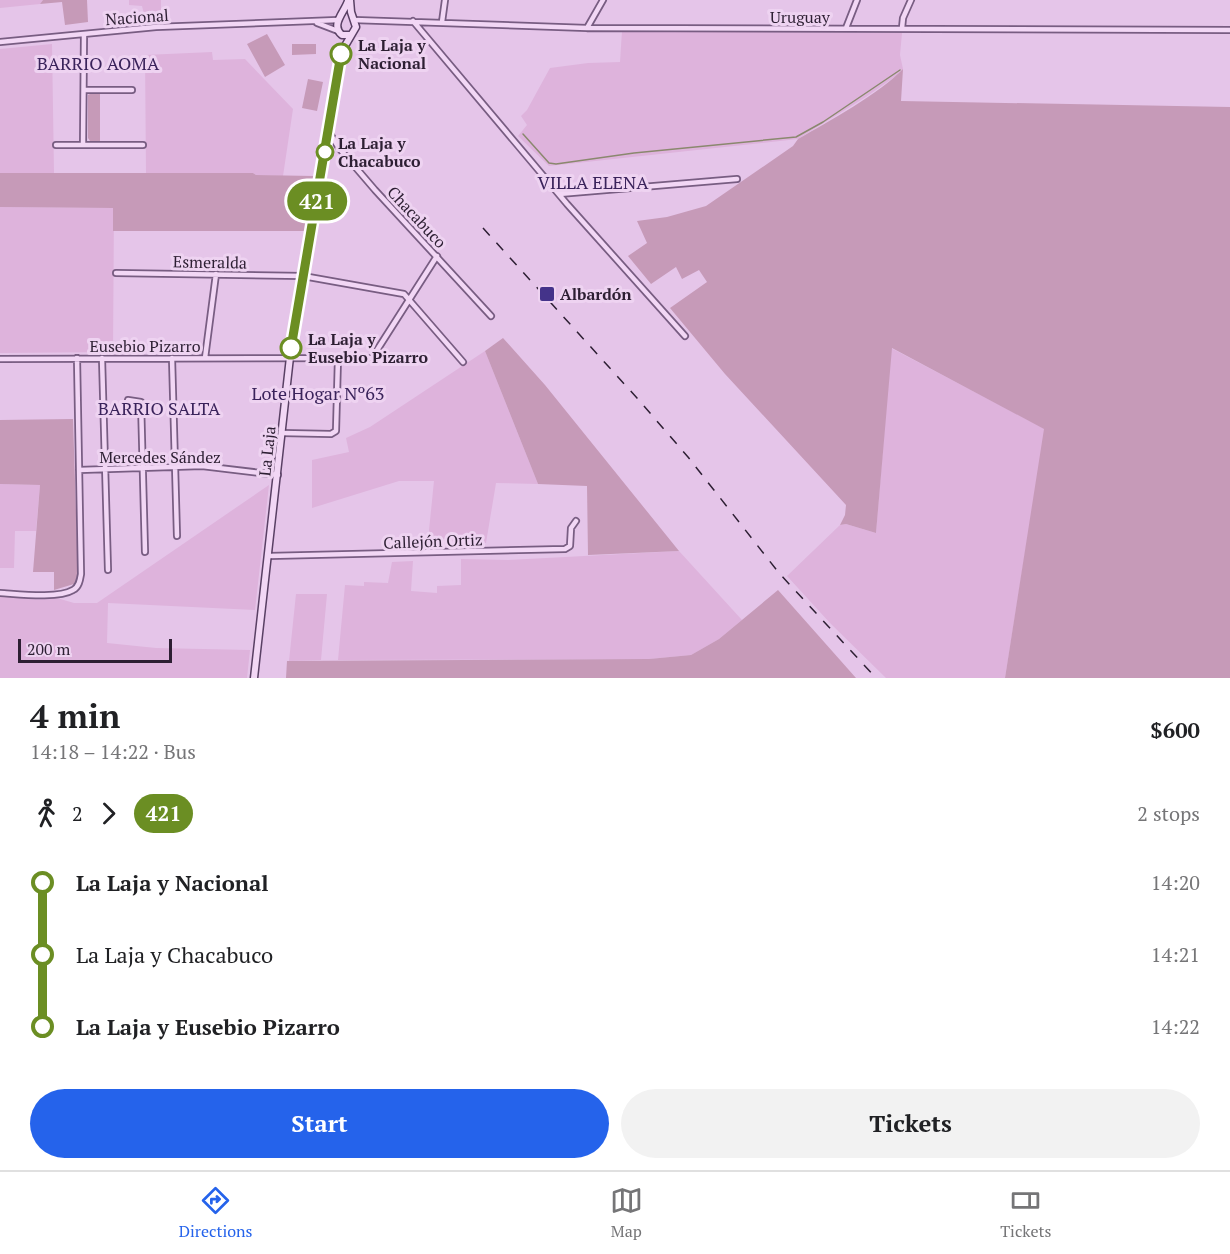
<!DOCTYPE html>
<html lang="en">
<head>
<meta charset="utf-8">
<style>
	body { margin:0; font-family:"PT Serif",serif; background:#f2f2f2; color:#202124; height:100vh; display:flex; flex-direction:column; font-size:22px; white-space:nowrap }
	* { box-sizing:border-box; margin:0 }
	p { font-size:20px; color:#757577 }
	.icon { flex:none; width:33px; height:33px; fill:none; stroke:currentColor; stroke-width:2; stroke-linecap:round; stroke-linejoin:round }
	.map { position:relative; height:678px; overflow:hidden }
	.sheet { display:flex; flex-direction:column; background:#fff; flex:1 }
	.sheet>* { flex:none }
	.badge { padding:0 12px; border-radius:20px; font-size:21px; line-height:39px }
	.scale { position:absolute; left:18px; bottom:15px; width:154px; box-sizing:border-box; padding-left:6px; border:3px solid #2d1f33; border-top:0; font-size:16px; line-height:21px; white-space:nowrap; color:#2d1f33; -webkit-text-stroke:4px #eed3f1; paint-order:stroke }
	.map>.badge { position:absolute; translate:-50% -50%; box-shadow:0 0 0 3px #fff }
	.legs { display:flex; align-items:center; gap:9px; height:66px; padding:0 30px; font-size:20px }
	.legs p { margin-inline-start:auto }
	.headline { display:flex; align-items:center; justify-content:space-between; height:102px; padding:0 30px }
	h1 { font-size:33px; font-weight:700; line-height:45px }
	.cta { display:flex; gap:12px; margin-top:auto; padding:12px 30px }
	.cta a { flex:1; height:69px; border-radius:36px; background:#2563eb; color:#fff; font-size:24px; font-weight:700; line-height:69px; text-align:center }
	.cta a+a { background:#f2f2f2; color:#202124 }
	ul { padding:0 30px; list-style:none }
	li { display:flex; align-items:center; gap:21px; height:72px; font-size:22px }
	li i { display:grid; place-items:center; width:9px; height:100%; margin:0 8px; background:currentColor }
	li i::after { content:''; width:15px; height:15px; margin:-8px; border:4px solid; border-radius:50%; background:#fff }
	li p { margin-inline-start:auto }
	li:first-child i { background:linear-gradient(#0000 50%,currentColor 0) }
	li:last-child i { background:linear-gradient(currentColor 50%,#0000 0) }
	.dock { display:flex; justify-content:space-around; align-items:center; height:84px; border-top:2px solid #e0e0e0; background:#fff; font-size:16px; color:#757577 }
	.dock a { display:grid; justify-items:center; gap:3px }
	.dock .current { color:#2563eb }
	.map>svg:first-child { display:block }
</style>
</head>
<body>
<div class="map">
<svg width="1230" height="678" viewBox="0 0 1230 678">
	<rect width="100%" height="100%" fill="#e5c5e9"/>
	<path fill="#deb3dc" d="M0,0h43l-3,4 -40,4z
		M129,0h32v17l-16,1 -3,-12 -13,-1z
		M622,31l280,2 -2,22 3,14 -7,7 -30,21 -68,42 -249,27 -31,-30 9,-11 -6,-9 6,-6 23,-42 38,-5 32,-1z
		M52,44l2,129h-54v-124z
		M212,52l1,8 32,-1 48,50 -10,67 -27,-1 -3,-2h-107l-1,-118z
		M0,207l114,1 -1,144 -113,1z
		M891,348l154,81 -40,249h-119l-56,-55 -43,-47 53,-51 6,-1 30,9z
		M485,351l53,133 -42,-1 -10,60 -58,-3 6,-59h-35l-87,27v-48l37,-8 -3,-14 24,-11z
		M0,484l40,1 -4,46h-21l-1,37h-14z
		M269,485l-14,125 -147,-7 -1,40 49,5 94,2 -3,28h-247v-81l57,1 17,5h23z
		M679,551l63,69 -23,19 -28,16 -42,4 -311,1 7,-75 19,1v-4l24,1 4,-21 21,-1 -2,30 26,2v-7l24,-1v-26l47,1z
		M296,594h31l-6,66 -32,1z"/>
	<path fill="#c69ab8" d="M43,0h44l1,22 -23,3 -3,-23 -22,2z
		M267,34l18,31 -20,12 -18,-33z
		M292,44h24v10l-24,1z
		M903,69l-2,32 329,6v571h-225l39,-249 -152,-81 -16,185 -30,-9 -6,1 5,-10 1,-10 -121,-131 -55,-66 37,-26 -8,-12 -17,9 -6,-12 -25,17 -23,-28 19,-13 -10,-22 30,-4 39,-11 87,-60 5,-7c30,-17 82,-46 105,-70z
		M308,79l15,3 -6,29 -15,-3z
		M92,93h8v48h-10l-2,-3v-43z
		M0,173h253l3,2 58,1 -9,55h-192v-23l-113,-1z
		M503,338l42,47 134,166 -91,4 -1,-69 -49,-2 -53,-133z
		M73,419l5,155 -4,10 -20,6v-18h-21l7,-87 -40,-1v-64z
		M778,590l78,88h-570l1,-17 362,-2 42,-4 28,-16z"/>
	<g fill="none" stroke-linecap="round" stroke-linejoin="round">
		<path stroke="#8a886e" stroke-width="1.5" d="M523,134l26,29 7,1 78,-11 162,-16 27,-15 77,-52"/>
		<defs>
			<path id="street" d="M354,20l233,8 643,2
				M413,21l154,183 118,132
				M442,22l3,-22
				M317,23l21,8
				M587,28l16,-28
				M846,28l11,-28
				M902,28l1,-10 8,-18
				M0,42l156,-15 182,-7
				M84,90h48
				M329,132l10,16 36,42 116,126
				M56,145h87
				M83,145l1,-111
				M559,194l178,-15
				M116,273l187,3 101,18 59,68
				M102,358l6,212
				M172,358l5,178
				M205,358l11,-84
				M0,359l372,-1 65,-102
				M128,400l13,2 4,150
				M282,433l49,1 5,-3 2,-73
				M79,470l123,-4 76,9
				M269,556l296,-7 5,-3 1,-18 5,-7
				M0,593c18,1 58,6 73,-3 6,-3 7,-10 8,-16l-4,-216"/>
			<path id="secondary" d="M348,1c-4,12 -18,24 -6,34h8
				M254,678l36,-321 52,-306 14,-24 -5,-15 -1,-12"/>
		</defs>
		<use href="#street" stroke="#785d82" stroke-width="8"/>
		<use href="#secondary" stroke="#594064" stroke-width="9"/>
		<use href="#street" stroke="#f2d7f5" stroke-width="4.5"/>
		<use href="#secondary" stroke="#f2d7f5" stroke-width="6"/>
		<path stroke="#2d1f33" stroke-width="1.5" stroke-dasharray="10 10" stroke-linecap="butt" d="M483,228l154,170 51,59 91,116 97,105"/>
	</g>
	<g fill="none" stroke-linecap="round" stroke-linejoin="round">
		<defs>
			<path id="line-1" d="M291,348l50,-294"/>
		</defs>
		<use href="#line-1" stroke="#fff" stroke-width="14"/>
		<use href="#line-1" stroke="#6b8e23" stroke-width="9"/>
	</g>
	<g fill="#fff" stroke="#6b8e23" stroke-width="3">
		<circle cx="341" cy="54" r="10"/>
		<circle cx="325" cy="152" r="8"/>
		<circle cx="291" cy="348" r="10"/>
	</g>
	<rect fill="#44338a" stroke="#eed3f1" stroke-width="2" x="539" y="286" width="16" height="16" rx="3"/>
	<g text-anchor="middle" stroke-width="6" stroke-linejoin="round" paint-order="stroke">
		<g font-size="16" fill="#2d1f33" stroke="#eed3f1">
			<text transform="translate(137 17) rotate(-4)" y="6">Nacional</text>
			<text x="800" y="23">Uruguay</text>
			<text transform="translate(417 217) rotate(47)" y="6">Chacabuco</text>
			<text transform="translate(210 262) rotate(1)" y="6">Esmeralda</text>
			<text x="145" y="352">Eusebio Pizarro</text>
			<text transform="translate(267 451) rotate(-84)" y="6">La Laja</text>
			<text x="160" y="463">Mercedes Sández</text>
			<text transform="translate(433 541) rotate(-2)" y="6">Callejón Ortiz</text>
		</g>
		<g font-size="16" font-weight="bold" fill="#2d1f33" stroke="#eed3f1" text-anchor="start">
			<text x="358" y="51">La Laja y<tspan x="358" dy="18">Nacional</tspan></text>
			<text x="338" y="149">La Laja y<tspan x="338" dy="18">Chacabuco</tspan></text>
			<text x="308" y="345">La Laja y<tspan x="308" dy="18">Eusebio Pizarro</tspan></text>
		</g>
		<g font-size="16" font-weight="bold" fill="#2d1f33" stroke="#eed3f1" text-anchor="start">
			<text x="560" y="300">Albardón</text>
		</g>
		<g font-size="18" fill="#3a235b" stroke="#eed3f1">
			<text x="98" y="70">BARRIO AOMA</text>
			<text x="593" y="189">VILLA ELENA</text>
			<text x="318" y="400">Lote Hogar Nº63</text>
			<text x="159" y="415">BARRIO SALTA</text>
		</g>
	</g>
</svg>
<div class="scale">200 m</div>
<b class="badge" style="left:317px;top:201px;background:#6b8e23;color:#fff">421</b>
</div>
<section class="sheet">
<div class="headline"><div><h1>4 min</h1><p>14:18 – 14:22 · Bus</p></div><b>$600</b></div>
<div class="legs"><svg class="icon" aria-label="walk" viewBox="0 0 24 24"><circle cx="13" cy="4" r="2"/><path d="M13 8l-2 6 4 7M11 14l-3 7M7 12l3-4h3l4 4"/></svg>2<svg class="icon" aria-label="forward" viewBox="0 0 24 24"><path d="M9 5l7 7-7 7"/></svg><b class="badge" style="background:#6b8e23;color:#fff">421</b><p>2 stops</p></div>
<ul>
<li><i style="color:#6b8e23"></i><b>La Laja y Nacional</b><p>14:20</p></li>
<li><i style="color:#6b8e23"></i><span>La Laja y Chacabuco</span><p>14:21</p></li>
<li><i style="color:#6b8e23"></i><b>La Laja y Eusebio Pizarro</b><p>14:22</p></li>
</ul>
<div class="cta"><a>Start</a><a>Tickets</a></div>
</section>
<nav class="dock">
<a class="current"><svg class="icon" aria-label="directions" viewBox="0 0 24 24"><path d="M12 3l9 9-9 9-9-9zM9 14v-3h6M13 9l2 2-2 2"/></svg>Directions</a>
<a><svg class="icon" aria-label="map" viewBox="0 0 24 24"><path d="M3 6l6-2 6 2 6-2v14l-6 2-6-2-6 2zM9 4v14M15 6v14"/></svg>Map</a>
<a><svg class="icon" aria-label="tickets" viewBox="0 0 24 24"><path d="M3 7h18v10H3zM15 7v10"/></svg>Tickets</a>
</nav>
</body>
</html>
